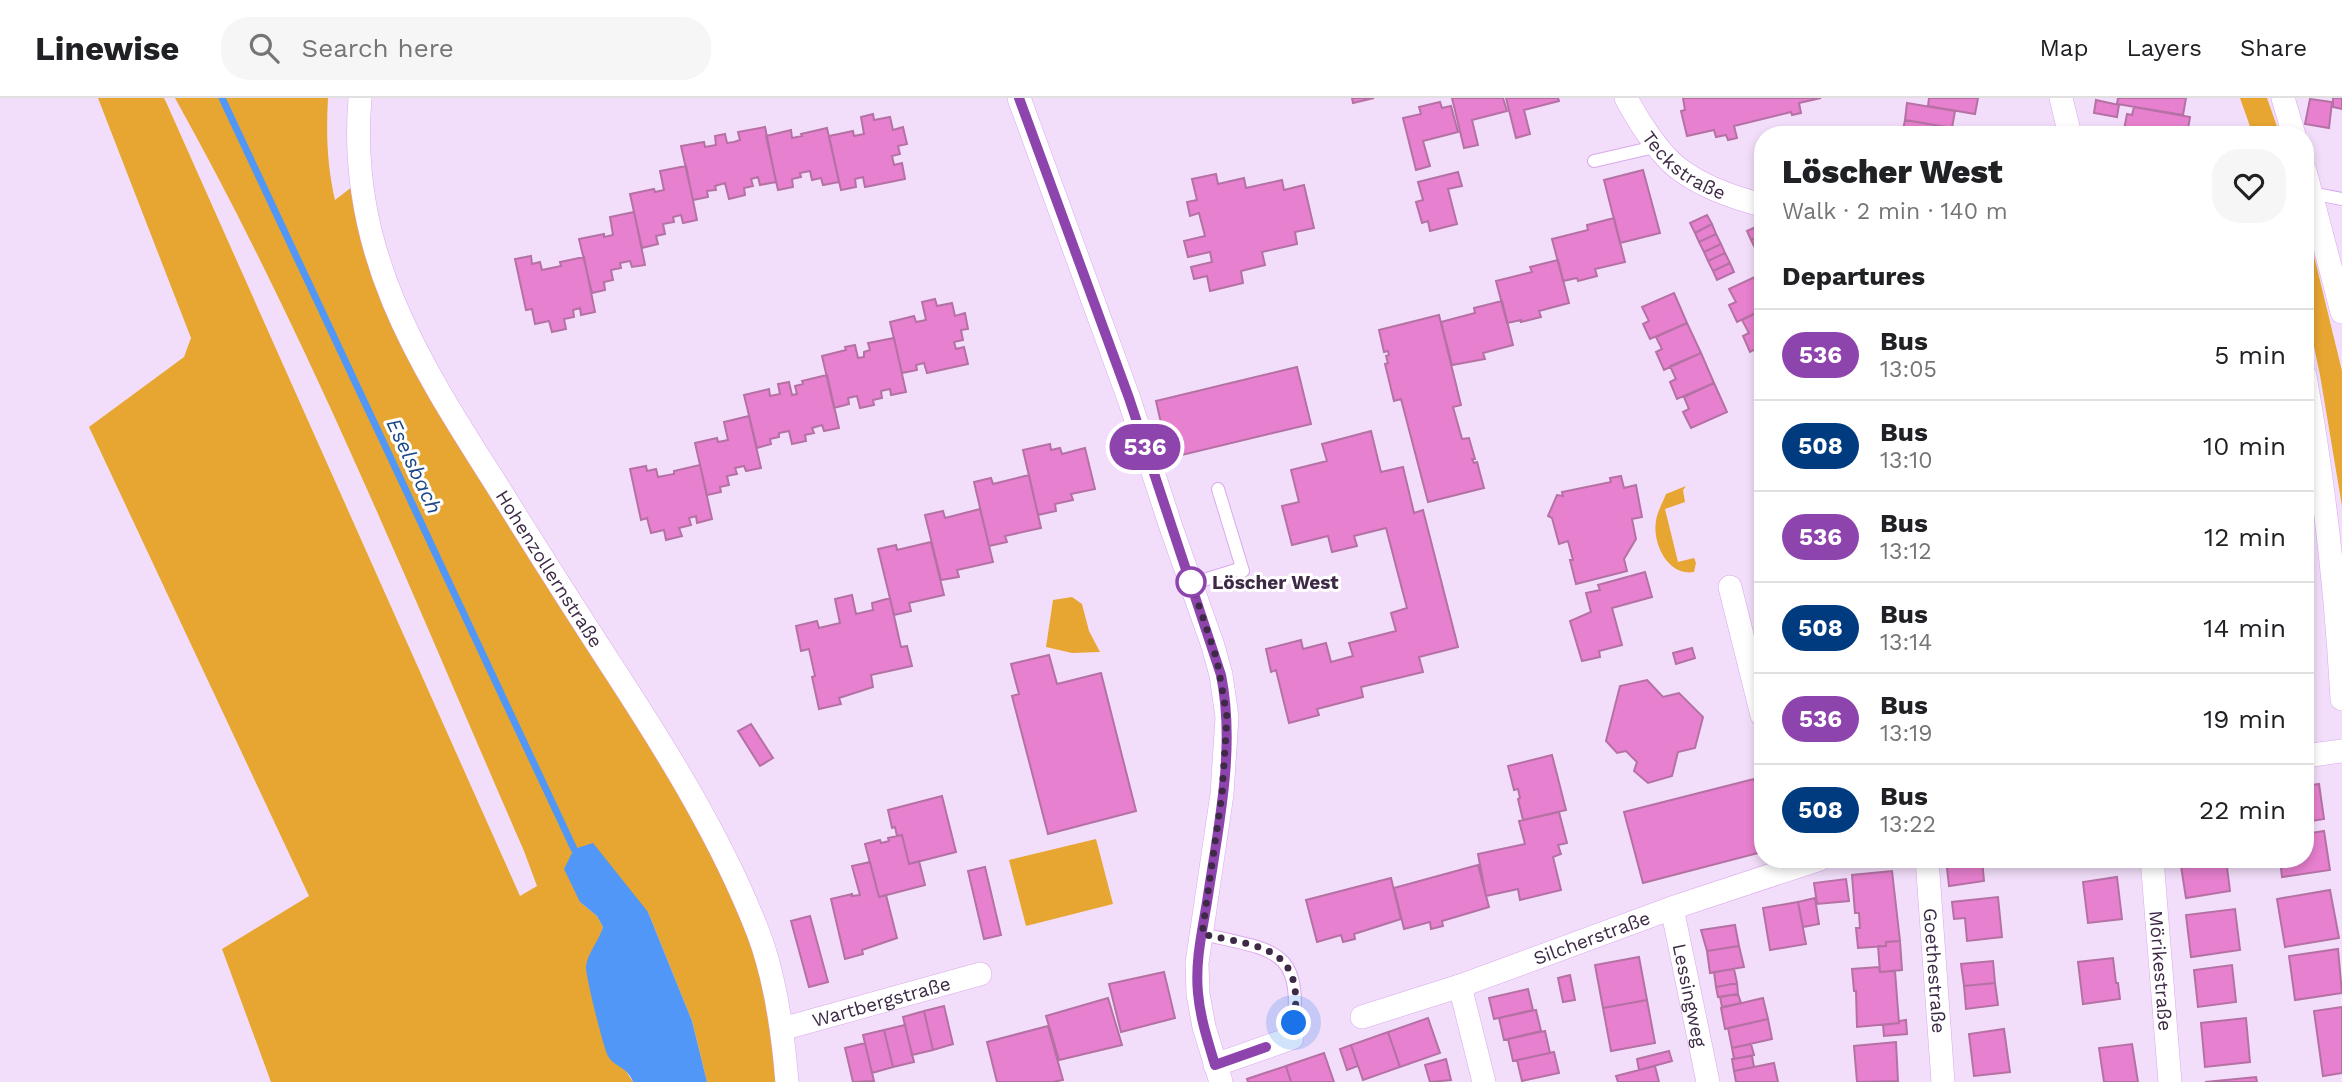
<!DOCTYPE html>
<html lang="en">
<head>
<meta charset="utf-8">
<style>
	body { margin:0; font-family:"Work Sans",sans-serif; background:#f6f6f6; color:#202124; height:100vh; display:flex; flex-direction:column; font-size:26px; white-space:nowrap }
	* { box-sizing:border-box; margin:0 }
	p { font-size:23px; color:#757577 }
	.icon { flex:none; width:38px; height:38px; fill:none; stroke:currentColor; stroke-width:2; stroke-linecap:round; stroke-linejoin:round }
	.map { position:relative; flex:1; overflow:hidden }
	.side { position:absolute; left:1754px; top:28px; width:560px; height:742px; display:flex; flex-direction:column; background:#fff; border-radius:28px; box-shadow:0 4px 10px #0003 }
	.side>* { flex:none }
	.badge { padding:0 14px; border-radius:23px; font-size:24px; line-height:46px }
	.you { position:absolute; width:35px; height:35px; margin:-18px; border:5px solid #fff; border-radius:50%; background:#1a73e8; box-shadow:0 0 0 10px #1a73e833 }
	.map>.badge { position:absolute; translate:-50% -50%; box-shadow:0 0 0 4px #fff }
	h2 { padding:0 28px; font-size:26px; line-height:63px }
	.round { display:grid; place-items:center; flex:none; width:74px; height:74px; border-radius:28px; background:#f6f6f6 }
	.summary { display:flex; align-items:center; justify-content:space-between; height:119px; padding:0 28px }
	h1 { font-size:33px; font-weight:800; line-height:52px }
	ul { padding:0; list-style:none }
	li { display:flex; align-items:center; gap:21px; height:91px; padding:0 28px; border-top:2px solid #e0e0e0 }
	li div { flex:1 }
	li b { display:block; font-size:26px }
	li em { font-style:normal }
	li .badge { min-width:77px; font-weight:700; text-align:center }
	header { display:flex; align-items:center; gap:42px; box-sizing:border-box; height:98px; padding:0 35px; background:#fff; border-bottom:2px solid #e0e0e0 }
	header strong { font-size:33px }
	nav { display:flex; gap:38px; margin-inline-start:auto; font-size:24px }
	.search { width:490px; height:63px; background:#f6f6f6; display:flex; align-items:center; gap:18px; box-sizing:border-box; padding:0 24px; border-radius:28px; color:#757577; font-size:26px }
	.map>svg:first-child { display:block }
</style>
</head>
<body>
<header>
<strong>Linewise</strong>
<div class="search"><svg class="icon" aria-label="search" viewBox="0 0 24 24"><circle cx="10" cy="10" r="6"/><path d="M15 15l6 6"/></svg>Search here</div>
<nav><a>Map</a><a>Layers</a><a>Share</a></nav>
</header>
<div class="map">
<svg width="2342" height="984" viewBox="0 0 2342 984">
	<rect width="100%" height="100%" fill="#f2defa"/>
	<path fill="#e7a531" d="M98,0h66l2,4 354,794 17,-10 -13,-35c-111,-254 -214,-511 -349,-753h153c-2,35 -1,67 7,102l26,-20 26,109 227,381 144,262 29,150h-80l-15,-61 -44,-109 -68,-10 17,14 6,11 -3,12 -10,15 26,110 8,4 9,14h-362l-49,-133 87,-53 -220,-469 95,-70 7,-19z
		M2240,0h27l13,37h-27z
		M2305,121l37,152v135l-22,-131 -8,-38 -7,-14z
		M1686,388l-3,4 2,12 -20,7 13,53 16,-4 2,5 -2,9c-26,5 -42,-29 -38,-51 1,-9 7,-19 10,-27z
		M1072,499l10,7 7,27 11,21 -28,1 -26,-6 7,-47z
		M1096,741l17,65 -87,22 -17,-66z"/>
	<path fill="#5097f7" d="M593,745l55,69 44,109 15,61h-74c-5,-15 -19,-15 -25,-26 -5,-10 -23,-82 -22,-90 2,-14 13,-25 17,-39l-6,-11 -17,-14 -16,-33 10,-20z"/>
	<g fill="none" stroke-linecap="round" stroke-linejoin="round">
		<path stroke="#5097f7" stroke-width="7" d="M222,0l352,751"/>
	</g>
	<path fill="#e780cf" stroke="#b571a4" stroke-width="2" d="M1352,0h22l-21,5z
		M1452,0h51l4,13 -35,9 6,25 -14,3z
		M1506,0h52l1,3 -35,9 6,24 -14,4z
		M1683,0h138l-22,5 2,10 -9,2 -1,-3 -57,14 3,12 -9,2 -2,-5 -10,2 -2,-7 -27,6 -6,-25 4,-1z
		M1929,0h49l-3,16 -47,-8z
		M2118,0h68l-3,17 -66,-11z
		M2333,0h9v11l-9,-2z
		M2310,1l22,3 -3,26 -24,-4z
		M2096,2l23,5 -2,12 -23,-4z
		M1440,4l2,6 9,-2 7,26 -35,9 7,25 -14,4 -13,-52 18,-4 -2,-7z
		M1907,5l48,8 -3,17 -47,-8z
		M2134,9l56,10 -3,18h-64l4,-21 5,1z
		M873,16l1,6 16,-3 3,13 10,-3 4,17 -9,2 2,8 -8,2 2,9 8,-2 3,16 -40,8 -2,-10 -8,2 1,8 -15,3 -12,-54 24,-5 1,5 10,-2 -3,-17z
		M1905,22l47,8 -2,7h-48z
		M765,29l11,55 -16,3 -2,-8 -7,2 2,7 -9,2 1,7 -16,4 -4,-16 -10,3 1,4 -9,1 1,6 -15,3 -12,-54 23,-4 1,5 11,-2 -1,-9 10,-2 2,9 7,-1 6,-2 -2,-8z
		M827,30l12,54 -16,3 -2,-7 -9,2 -2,-9 -10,2 1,4 -9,2 1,8 -15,3 -12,-54 25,-6 1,8 10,-2 -1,-2z
		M686,68l11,54 -14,3 -2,-8 -8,2 1,5 -11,2 2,10 -9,2 2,8 -16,4 -12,-54 24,-5 1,3 9,-2 -4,-19z
		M1643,72l17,63 -40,10 -16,-63z
		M1458,74l4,14 -14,3 9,35 -27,7 -2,-10 -6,2 -6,-21 7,-2 -5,-18z
		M1216,76l2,10 26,-6 2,10 36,-8 2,10 20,-5 10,43 -19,4 2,12 -35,8 3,13 -24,6 2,12 -33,8 -3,-15 -13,3 -3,-12 21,-5 -2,-10 -22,5 -4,-16 21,-5 -6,-23 -9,3 -3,-14 10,-2 -5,-21z
		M634,114l11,53 -13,2 -2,-6 -10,2 1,5 -10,2 2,10 -9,2 1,8 -13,3 -13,-54 25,-5v3l9,-2 -3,-18z
		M1707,117l5,9 -17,9 -5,-10z
		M1614,120l11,44 -30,7 2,7 -19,5 -1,-3 -14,3 -11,-42 36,-9 -1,-5z
		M1712,126l4,10 -17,8 -4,-9z
		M1762,126v11l-11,5 -4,-9z
		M1716,136l5,10 -17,8 -5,-10z
		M1762,137v12l-6,3 -5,-10z
		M1721,146l4,9 -17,8 -4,-9z
		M1762,149v12l-2,1 -4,-10z
		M1725,155l5,10 -17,8 -5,-10z
		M531,158l1,8 8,-2 2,8 19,-4 -1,-4 24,-5 11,55 -14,3 -1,-7 -7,2 1,7 -10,2 2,10 -14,3 -3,-11 -14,3 -3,-15 -6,1 -11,-51z
		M1558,162l11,43 -30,8 2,6 -20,5v-2l-14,3 -11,-42 36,-9 -2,-5z
		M1730,165l4,9 -17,8 -4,-9z
		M1759,177l3,7v28l-25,12 -8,-17 7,-3 -7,-13z
		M1674,195l13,30 -37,16 -7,-15 6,-3 -7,-14z
		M935,201l2,7 15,-3 3,13 10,-3 3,16 -7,1 2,10 -9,2 2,7 8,-2 4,17 -41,9 -3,-10 -8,2 1,5 -15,3 -12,-51 24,-6 2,6 10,-2 -4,-18z
		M1502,203l11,44 -30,8 2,6 -33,6 -11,-43 34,-9 -1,-5z
		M1762,212v36l-12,6 -7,-16 6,-3 -7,-13z
		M1439,217l22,90 -8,2 9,32 7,-1 6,21h-3l2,4 3,-1 7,26 -56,14 -27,-103 -7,2 -9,-37 3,-1 -2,-7 3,-1 -1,-4 -4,1 -5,-22z
		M1687,225l14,30 -37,17 -8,-18 6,-3 -6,-12z
		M894,240l12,54 -15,3 -1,-6 -9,2 1,7 -9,2 1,5 -14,3 -3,-12 -9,2 1,6 -15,4 -12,-52 24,-6 -1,-3 10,-2 3,13 6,-1v-5l6,-2 -2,-7z
		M1701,255l13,30 -37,16 -7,-17 6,-3 -6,-13z
		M1762,263v16l-6,-13z
		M1297,269l14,57 -142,34 -13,-57z
		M827,277l12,53 -15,3 -2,-6 -10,3 2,5 -9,2 1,6 -14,3 -3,-13 -10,2v4l-9,2 1,5 -14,4 -13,-53 25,-6 1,7 10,-2 -2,-10 11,-2 3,13 5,-1 -2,-8 8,-2 -1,-3z
		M1714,285l13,29 -36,16 -8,-16 6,-3 -5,-12z
		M749,318l12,52 -15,3 -2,-5 -9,2 2,6 -10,2 2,9 -9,2 1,5 -14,3 -12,-52 22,-5 1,4 10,-2 -4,-18z
		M1371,333l10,41 22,-5 11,46 9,-3 35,137 -39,10 4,15 -62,15 2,10 -46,12 2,6 -30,8 -13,-53 -5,2 -5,-23 35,-9 2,9 23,-6 5,19 22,-6 -4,-13 47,-12 -5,-18 16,-5 -21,-80 -32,8 3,10 -25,6 -4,-16 -36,9 -10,-39 17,-4 -8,-32 36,-9 -5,-17z
		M1050,346l1,6 9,-2 2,6 23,-6 10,41 -24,5 2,6 -18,4 1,7 -18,4 -15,-65z
		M700,367l12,54 -15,4 -1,-7 -7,2 2,7 -12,3 3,8 -16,4 -2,-10 -13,3 -4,-15 -6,2 -11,-51 16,-3 1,5 9,-2 2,8 16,-3v-3z
		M1029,377l12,53 -36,8 2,6 -18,4 -15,-64 17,-4 2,6z
		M1621,378l3,12 12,-3 6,32 -10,2 4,20 -12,20 3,12 -51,13 -6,-24h3l-5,-19 -9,3 -7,-26 -4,-2 9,-21 6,1 -1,-4 49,-10 -1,-4z
		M980,411l13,53 -36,8 2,7 -18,3 -16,-65 18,-4 2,7z
		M931,444l13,53 -35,8 2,8 -17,4 -16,-66 18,-4 1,5z
		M1645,474l7,25 -40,11 10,37 -23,6 1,6 -18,4 -12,-40 21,-9 -5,-19 14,-3 -2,-5z
		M852,497l4,19 17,-4 -1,-7 18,-5 11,49 6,-1 5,20 -41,9 2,12 -34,11 2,6 -22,5 -7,-32 3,-1 -6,-27 -8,2 -5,-25 21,-5 2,7 21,-5 -5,-24z
		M1692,550l3,10 -19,6 -3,-11z
		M1049,557l8,29 44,-11 35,138 -88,23 -36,-138 7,-2 -8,-30z
		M1647,582l16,17 16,-4 24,24 -8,31 -17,4 -6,24 -24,7 -14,-12 3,-9 -11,-11 -9,2 -11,-12 14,-55z
		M751,626l22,34 -13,8 -22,-35z
		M1552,657l14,55 -43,10 -5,-21 2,-1 -2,-9 -4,1 -6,-24z
		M1754,681l8,32v41l-119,31 -19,-71z
		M2319,686l5,35 -19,3v-36z
		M942,698l14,56 -47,12 -7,-29 -5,1 -2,-9 -3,1 -4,-18z
		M1559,714l8,31 -9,2 3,9 -8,3 8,33 -41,10 -2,-11 -32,7 -8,-42 47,-10 -6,-23z
		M2324,733l6,39 -48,7 -2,-18h25v-25z
		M902,737l7,29 10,-3 6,24 -46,12 -14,-53 15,-4 1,3 8,-2 -1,-3z
		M1946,761h36l2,22 -35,5z
		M2092,761h34l-34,4z
		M2226,761l4,32 -44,7 -6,-38z
		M870,764l9,35 7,-2 11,43 -35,12 1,4 -18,5 -14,-60 21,-5v2l8,-1 -8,-29z
		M1478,767l11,42 -47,14 1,5 -12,3 -1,-7 -26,7 -10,-41z
		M985,769l16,68 -17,4 -16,-68z
		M1892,773l8,70 -14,1v4l-28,2 -2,-20h4l-1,-15h-4l-3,-38z
		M2117,779l5,42 -34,4 -5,-41z
		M1391,780l10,41 -47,15 1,5 -12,3 -2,-7 -24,7 -11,-42z
		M1846,781l3,22 -32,3 -3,-21z
		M2330,792l9,48 -54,9 -8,-48z
		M1998,799l4,40 -35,4 -2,-23 -11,1 -2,-17z
		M1815,800l4,26 -16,3 -5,-25z
		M1798,804l8,42 -36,6 -7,-42z
		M2235,811l5,41 -49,7 -5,-42z
		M810,818l18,66 -19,5 -18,-66z
		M1735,827l4,21 -32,5 -6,-21z
		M1900,843l2,29 -22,2 -2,-26h8v-4z
		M1739,848l5,21 -34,6 -3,-22z
		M2338,851l4,44 -47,7 -6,-44z
		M1639,859l8,43 -44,8 -8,-43z
		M2113,860l3,25h2l2,16 -37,5 -5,-42z
		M1993,863l2,22 -31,3 -3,-22z
		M2232,867l4,37 -38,5 -4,-37z
		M1879,869l1,5 15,-1 4,52 -42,4 -1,-36h-2l-2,-22z
		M1734,871l3,14 -21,4 -2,-15z
		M1164,874l11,46 -54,14 -12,-48z
		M1570,877l5,25 -12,2 -5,-24z
		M1737,885l1,11 -20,3 -2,-10z
		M1995,885l3,22 -32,4 -2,-23z
		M1528,891l5,21 -39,9 -5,-21z
		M1738,896l3,9 -19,4 -2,-10z
		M1108,900l14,47 -63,15 -13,-44z
		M1763,900l5,21 -43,10 -4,-21z
		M1647,902l8,43 -44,8 -8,-43z
		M944,908l9,38 -20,6 -9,-39z
		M2342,909v66l-19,3 -9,-65z
		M1536,912l5,21 -37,9 -5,-22z
		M924,913l9,39 -21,5 -9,-38z
		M1428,920l12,35 -40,14 -12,-35z
		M2246,920l4,44 -45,5 -4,-44z
		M1768,921l4,20 -40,9 -4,-20z
		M1906,922l1,14 -23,2 -1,-11 16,-2v-2z
		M905,927l9,37 -21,5 -9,-37z
		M1048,928l15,54 -10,2h-56l-10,-40z
		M2004,931l6,43 -36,4 -5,-42z
		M884,932l9,37 -21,6 -9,-38z
		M1545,933l5,22 -37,8 -5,-22z
		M1388,934l12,35 -37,13 -12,-35z
		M1896,944l2,39 -41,1 -3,-36z
		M865,945l9,38 -21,1 -8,-34z
		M1751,946l3,11 -20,4 -2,-11z
		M2132,946l6,38h-34l-5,-34z
		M1351,947l7,21 -11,4 -7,-21z
		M1669,953l3,10 -33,9 -2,-11z
		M1554,954l5,21 -37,8 -5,-21z
		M1324,955l10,29h-43l-5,-16z
		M1752,958l2,11 -20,4 -2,-12z
		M1446,961l5,21 -21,2 -5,-17z
		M1774,965l4,19h-42l-2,-11z
		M1286,968l5,16h-43l-1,-3z
		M1655,968l4,16h-41l-2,-6z
		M2256,979l1,5h-52z"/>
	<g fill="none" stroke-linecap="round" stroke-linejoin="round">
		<defs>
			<path id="service" d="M1594,63l65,-15
				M2311,95l31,6
				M1191,486l45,-14 7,1 -25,-82
				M1202,836c77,17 102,15 90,104"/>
			<g id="minor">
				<path id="s1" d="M360,0c-13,154 59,265 138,389 38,61 76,121 115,181 54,83 109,171 145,264 18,47 25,100 29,150"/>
				<path d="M1019,0l110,301 42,128 42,119 8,29 6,42 -5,77 -25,169 1,31 6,33 17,55"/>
				<path id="s2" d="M1626,0c12,23 35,59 56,73 23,17 53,27 80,34"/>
				<path d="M2061,0l9,37"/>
				<path d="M2283,0l11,37"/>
				<path d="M2305,73l37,141"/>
				<path d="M2305,278c19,107 31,214 37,323"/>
				<path d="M1730,489l32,128"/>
				<path d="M2305,658l37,-5"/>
				<path id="s3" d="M1927,761l16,223"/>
				<path id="s4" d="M2152,761l18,223"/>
				<path id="s5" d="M1672,810l36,174"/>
				<path d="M1460,888l24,96"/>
				<path id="s6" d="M1362,919l98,-31 212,-78 148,-49"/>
				<path id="s7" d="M782,931l198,-55"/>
				<path d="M1215,967l77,-27"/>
			</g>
		</defs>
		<use href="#service" stroke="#daa8ed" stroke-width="14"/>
		<use href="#minor" stroke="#daa8ed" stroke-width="24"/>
		<use href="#service" stroke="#fff" stroke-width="12"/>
		<use href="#minor" stroke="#fff" stroke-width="23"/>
	</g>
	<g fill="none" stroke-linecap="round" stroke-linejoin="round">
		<defs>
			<path id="line" d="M1019,0l110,300 92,277c15,74 -3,153 -14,227 -5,30 -12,60 -9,91 2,24 10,49 17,72l51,-18"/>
		</defs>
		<use href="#line" stroke="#fff" stroke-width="16"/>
		<use href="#line" stroke="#8e44ad" stroke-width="10"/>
		<path stroke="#3e2a46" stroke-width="7" stroke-dasharray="0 12.6" d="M1191,484l26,78 10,57 -5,77 -20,140c60,13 103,12 92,89"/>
	</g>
	<circle fill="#fff" stroke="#8e44ad" stroke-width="3.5" cx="1191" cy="484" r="14"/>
	<g text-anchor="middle" stroke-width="6" stroke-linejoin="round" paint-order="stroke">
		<g font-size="19" fill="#3e2a46" stroke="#fff">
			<text dy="7" stroke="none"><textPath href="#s2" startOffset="91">Teckstraße</textPath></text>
			<text dy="7" stroke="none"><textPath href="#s1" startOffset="518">Hohenzollernstraße</textPath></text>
			<text dy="7" stroke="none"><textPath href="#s6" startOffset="243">Silcherstraße</textPath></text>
			<text dy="7" stroke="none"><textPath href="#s3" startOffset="112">Goethestraße</textPath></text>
			<text dy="7" stroke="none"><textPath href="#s4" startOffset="112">Mörikestraße</textPath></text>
			<text dy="7" stroke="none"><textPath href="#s5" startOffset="89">Lessingweg</textPath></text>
			<text dy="7" stroke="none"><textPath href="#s7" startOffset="103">Wartbergstraße</textPath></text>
		</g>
		<g font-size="19" font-weight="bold" fill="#3e2a46" stroke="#fff" text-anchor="start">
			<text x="1212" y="491">Löscher West</text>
		</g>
		<g font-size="21" font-style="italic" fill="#1b4986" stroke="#fff">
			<text transform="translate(414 368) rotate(65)" y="7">Eselsbach</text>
		</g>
	</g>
</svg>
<div class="you" style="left:1294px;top:925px"></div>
<b class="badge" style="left:1145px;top:349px;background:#8e44ad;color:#fff">536</b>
<section class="side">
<div class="summary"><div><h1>Löscher West</h1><p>Walk · 2 min · 140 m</p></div><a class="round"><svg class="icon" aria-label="heart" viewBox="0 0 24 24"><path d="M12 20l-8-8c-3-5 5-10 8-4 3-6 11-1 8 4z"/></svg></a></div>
<h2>Departures</h2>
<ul>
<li><span class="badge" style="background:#8e44ad;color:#fff">536</span><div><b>Bus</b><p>13:05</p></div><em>5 min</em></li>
<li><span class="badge" style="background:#003b80;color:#fff">508</span><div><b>Bus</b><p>13:10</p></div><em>10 min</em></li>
<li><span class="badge" style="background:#8e44ad;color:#fff">536</span><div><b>Bus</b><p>13:12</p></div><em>12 min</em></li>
<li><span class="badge" style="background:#003b80;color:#fff">508</span><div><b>Bus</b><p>13:14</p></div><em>14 min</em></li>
<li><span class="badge" style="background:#8e44ad;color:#fff">536</span><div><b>Bus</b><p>13:19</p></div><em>19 min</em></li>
<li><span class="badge" style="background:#003b80;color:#fff">508</span><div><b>Bus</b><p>13:22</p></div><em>22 min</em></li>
</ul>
</section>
</div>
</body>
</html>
